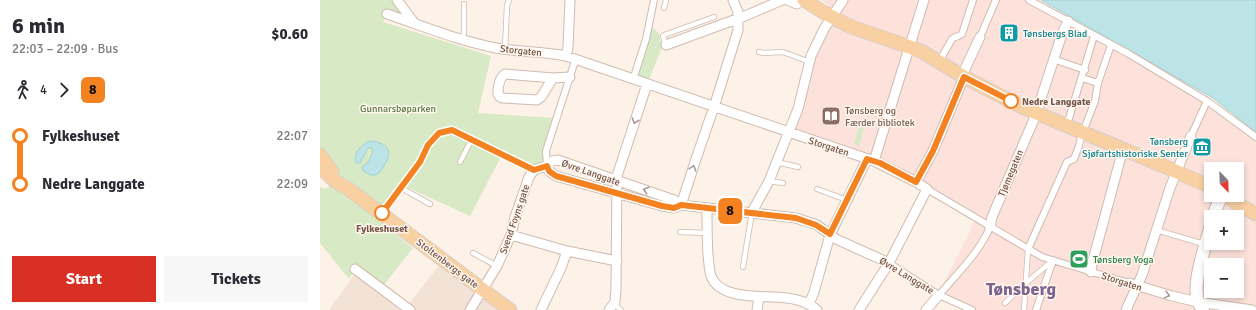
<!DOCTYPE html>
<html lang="en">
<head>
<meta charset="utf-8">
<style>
	body { margin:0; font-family:Signika,sans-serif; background:#f7f7f7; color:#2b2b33; height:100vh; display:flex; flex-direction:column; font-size:15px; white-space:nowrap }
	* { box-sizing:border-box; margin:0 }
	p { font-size:13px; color:#7c7c81 }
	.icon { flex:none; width:22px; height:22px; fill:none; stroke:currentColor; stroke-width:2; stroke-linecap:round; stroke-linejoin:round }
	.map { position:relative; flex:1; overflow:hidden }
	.details { display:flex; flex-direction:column; background:#fff; width:320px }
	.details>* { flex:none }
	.badge { padding:0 8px; border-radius:6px; font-size:14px; line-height:26px }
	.needle { width:26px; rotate:157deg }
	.fabs { position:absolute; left:884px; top:162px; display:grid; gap:8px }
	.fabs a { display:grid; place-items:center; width:40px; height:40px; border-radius:0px; background:#fff; box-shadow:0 2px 6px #0003; font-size:20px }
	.map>.badge { position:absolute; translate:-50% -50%; box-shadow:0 0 0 2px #fff }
	.legs { display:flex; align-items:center; gap:6px; height:44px; padding:0 12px; font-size:13px }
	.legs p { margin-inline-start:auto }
	.summary { display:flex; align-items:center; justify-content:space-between; height:68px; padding:0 12px }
	h1 { font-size:22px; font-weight:700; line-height:30px }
	.action { display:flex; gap:8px; margin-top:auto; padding:8px 12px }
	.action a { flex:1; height:46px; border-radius:0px; background:#d93025; color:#fff; font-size:16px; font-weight:700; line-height:46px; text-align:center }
	.action a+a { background:#f7f7f7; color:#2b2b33 }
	ul { padding:0 12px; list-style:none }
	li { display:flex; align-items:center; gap:14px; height:48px; font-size:15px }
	li i { display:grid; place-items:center; width:6px; height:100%; margin:0 5px; background:currentColor }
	li i::after { content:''; width:10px; height:10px; margin:-5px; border:3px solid; border-radius:50%; background:#fff }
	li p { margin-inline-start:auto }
	li:first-child i { background:linear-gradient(#0000 50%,currentColor 0) }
	li:last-child i { background:linear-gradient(currentColor 50%,#0000 0) }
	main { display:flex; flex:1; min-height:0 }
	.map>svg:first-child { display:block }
</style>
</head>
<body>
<main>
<section class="details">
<div class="summary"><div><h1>6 min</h1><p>22:03 – 22:09 · Bus</p></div><b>$0.60</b></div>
<div class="legs"><svg class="icon" aria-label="walk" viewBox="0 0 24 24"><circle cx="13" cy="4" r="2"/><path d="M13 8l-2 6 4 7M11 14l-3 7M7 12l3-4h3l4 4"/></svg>4<svg class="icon" aria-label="forward" viewBox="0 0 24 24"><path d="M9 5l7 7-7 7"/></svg><b class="badge" style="background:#f58220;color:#111">8</b></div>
<ul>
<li><i style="color:#f58220"></i><b>Fylkeshuset</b><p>22:07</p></li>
<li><i style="color:#f58220"></i><b>Nedre Langgate</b><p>22:09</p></li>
</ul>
<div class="action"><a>Start</a><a>Tickets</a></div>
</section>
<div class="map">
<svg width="936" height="310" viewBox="0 0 936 310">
	<rect width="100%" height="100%" fill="#fcf2e7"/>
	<path fill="#f3e3d6" d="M121,263l64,47h-101z
		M36,272l47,38h-74z"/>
	<path fill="#fce2db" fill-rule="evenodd" d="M502,0h217l172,99 45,35v176h-290l-28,-15 38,-76 -59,-38 -128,-49 39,-127zM891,169h26v26h-26zM891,217h26v26h-26zM891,265h26v26h-26z"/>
	<path fill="#d7e9c5" d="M0,0h73l9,13v1h-5l-9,-4 -5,12 108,34 -13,57 76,5 -9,48 -11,3 -31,-16 -33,63 -68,-31 -21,27 -43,-36 -18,-22z
		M331,27l8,6 3,15 -13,31 -12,-4 10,-28z
		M539,126l5,2 -5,18 -5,-2z
		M12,184l81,64 -30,38 -27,-18 -7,11 -29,-36v-56l6,2z"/>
	<path fill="#bce3e5" stroke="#a2d3d7" d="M721,0h215v132l-43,-34z
		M50,141c17,1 24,10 14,25 -2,4 -5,8 -9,9 -4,1 -8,-2 -12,-4l-1,-4 7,-6 4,-9 -2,-5 -3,1 -8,15h-4c-4,-9 6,-19 14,-22z"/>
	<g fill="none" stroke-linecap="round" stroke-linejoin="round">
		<defs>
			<path id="service" d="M344,8l2,-8
				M142,39l2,-6v-29
				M346,45l-3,-9 1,-1 50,-18
				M185,49l2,-44 2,-5
				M439,52l5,1 19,-1 27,10
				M140,162l12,-23
				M456,162l22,5
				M449,181l14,2
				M81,188l29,16
				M497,189l30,11
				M62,213l38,-51c6,-9 9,-23 19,-29 4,-2 9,-2 13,-3l82,40
				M836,230l48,14
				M360,232l27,1
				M153,253l24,13
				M423,267l9,-55
				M685,303l21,-20 27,-23
				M294,304l7,6
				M704,310l4,-61"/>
			<path id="pedestrian" d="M709,0l100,54 78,47 49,36
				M660,37l16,-37
				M733,59l32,11
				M619,62l13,-23c3,-3 7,-2 10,-5l11,-34
				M762,78l16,5
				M313,80l13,-41 8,-39
				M747,125l27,-89
				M871,136l16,-35
				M227,166l-1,-15 28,-87
				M607,189l115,68 87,26
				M708,249l39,-87 7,-3 5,-13 2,-9 14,-36 3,-18 13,-38
				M569,263l50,32 33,15
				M619,295c18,-21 40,-42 51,-68
				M716,310l17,-50"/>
			<path id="minor" d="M77,0l18,24
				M467,0l10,4
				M67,14c36,12 72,27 109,34 23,4 47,3 70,8l308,105 42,21 11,7 -38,74 -30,47
				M346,45l79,-29 37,-16
				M246,56l2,-9 2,-47
				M233,78l-48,-4c-6,4 -7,13 -7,20l2,3 3,1 34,2 4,-3 12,-19 17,-1
				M554,161l50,-161
				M227,166l2,5 7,5 106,30 12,2 7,-3 115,13 21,7 19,14 53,24
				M596,182l17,-31 31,-74 1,-8 15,-32
				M361,205l16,-49 17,-49 24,-77v-18l-5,-12
				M387,209c0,15 0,30 1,46 1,7 1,15 3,21 9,25 54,19 75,22 11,1 23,5 31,12
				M432,212l17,-31 29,-72 13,-53 13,-27 19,-29
				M670,227l2,-10 43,-100 27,-83 6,-13
				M191,235l56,16 50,10
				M35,269l55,41
				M771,272l1,-8 31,-115
				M809,283l43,13 26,6 54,8
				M489,304l5,-12 16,-57 37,-76
				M150,310l27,-44 14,-31 4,-18 14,-40 5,-7 13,-4 5,-5 6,-1 116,40 7,5
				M221,310l20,-42 6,-17
				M289,310l6,-8 1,-14 1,-112 30,-92
				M437,310l2,-13
				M606,310l13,-15
				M806,310l16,-35 28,-87 21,-52"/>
			<path id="secondary" d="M893,217l4,-11 5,-11
				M883,310c-3,-5 -6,-9 -6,-14 -3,-19 9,-52 14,-71"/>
			<path id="primary" d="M484,0l19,12 26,14 72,25 43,26 58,30 144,60 45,20
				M0,155l12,17
				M0,167l16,15 11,6 163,122
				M906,195l11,9 19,10"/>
		</defs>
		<use href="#service" stroke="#d0bbb0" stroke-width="6"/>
		<use href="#pedestrian" stroke="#d0bbb0" stroke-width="8"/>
		<use href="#minor" stroke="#d0bbb0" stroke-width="11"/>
		<use href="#secondary" stroke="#d2baae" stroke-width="14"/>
		<use href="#primary" stroke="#d8d0cd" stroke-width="15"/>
		<use href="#service" stroke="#fff" stroke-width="4.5"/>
		<use href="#pedestrian" stroke="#fff" stroke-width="6"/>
		<use href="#minor" stroke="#fff" stroke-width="9"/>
		<use href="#secondary" stroke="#fff" stroke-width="12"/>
		<use href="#primary" stroke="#f8d0a2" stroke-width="13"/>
	</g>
	<defs><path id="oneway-chevron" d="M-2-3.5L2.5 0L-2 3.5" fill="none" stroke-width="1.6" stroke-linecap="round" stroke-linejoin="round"/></defs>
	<g stroke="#ac9a94">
		<use href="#oneway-chevron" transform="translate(315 121) rotate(109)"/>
		<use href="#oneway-chevron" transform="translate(373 168) rotate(-72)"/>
		<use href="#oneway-chevron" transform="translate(326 190) rotate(-162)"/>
		<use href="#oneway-chevron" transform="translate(847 295) rotate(15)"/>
	</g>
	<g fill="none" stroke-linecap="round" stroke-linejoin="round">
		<defs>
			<path id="line-1" d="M62,213l38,-51 8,-17 11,-12 13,-3 82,40 13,-4 2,5 7,5 106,30 12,2 7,-3 115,13 20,7 14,9 37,-75 13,4 36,19 17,-31 31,-74 47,24"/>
		</defs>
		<use href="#line-1" stroke="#fff" stroke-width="9"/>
		<use href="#line-1" stroke="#f58220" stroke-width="6"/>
	</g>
	<defs>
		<symbol id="building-square" viewBox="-11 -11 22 22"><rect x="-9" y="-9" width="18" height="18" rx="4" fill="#0f9aa8" stroke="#fff6ed"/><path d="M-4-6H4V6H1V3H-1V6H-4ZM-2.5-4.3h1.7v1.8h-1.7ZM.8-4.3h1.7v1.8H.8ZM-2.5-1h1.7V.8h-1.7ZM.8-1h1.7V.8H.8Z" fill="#fff"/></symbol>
		<symbol id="library-square" viewBox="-11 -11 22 22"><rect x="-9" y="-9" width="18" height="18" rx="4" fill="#8d6e63" stroke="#fff6ed"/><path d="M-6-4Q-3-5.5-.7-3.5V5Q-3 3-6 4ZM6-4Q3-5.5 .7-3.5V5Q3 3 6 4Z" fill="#fff"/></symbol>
		<symbol id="museum-square" viewBox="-11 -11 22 22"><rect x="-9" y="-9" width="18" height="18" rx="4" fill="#0f9aa8" stroke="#fff6ed"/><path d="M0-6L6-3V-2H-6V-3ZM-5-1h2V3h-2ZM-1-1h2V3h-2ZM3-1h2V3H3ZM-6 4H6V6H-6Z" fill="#fff"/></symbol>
		<symbol id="stadium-square" viewBox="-11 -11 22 22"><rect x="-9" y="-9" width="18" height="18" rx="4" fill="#2e9e5b" stroke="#fff6ed"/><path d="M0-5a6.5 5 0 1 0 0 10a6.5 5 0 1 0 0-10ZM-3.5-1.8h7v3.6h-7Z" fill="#fff"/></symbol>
	</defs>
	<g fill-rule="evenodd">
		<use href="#building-square" x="678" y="22" width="22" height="22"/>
		<use href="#library-square" x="500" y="105" width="22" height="22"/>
		<use href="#museum-square" x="871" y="136" width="22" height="22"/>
		<use href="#stadium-square" x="748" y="248" width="22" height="22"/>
	</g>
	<g fill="#fff" stroke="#f58220" stroke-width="2">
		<circle cx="691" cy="101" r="7"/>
		<circle cx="62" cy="213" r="7"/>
	</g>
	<g text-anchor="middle" stroke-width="3" stroke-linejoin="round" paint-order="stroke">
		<g font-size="10" fill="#0d838f" stroke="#fff6ed" text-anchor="start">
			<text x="703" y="37">Tønsbergs Blad</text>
			<text x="868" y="145" text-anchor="end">Tønsberg<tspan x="868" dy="12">Sjøfartshistoriske Senter</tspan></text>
		</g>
		<g font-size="10" fill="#75574c" stroke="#fff6ed">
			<text transform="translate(201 50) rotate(6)" y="4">Storgaten</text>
			<text transform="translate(509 146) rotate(18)" y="4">Storgaten</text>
			<text transform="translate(271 172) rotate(19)" y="4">Øvre Langgate</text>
			<text transform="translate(690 173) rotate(-67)" y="4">Tjømegaten</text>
			<text transform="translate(194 219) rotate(-71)" y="4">Svend Foyns gate</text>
			<text transform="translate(128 263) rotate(37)" y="4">Stoltenbergs gate</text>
			<text transform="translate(587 275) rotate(31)" y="4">Øvre Langgate</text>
			<text transform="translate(802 281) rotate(18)" y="4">Storgaten</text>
		</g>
		<g font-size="10" font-weight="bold" fill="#75574c" stroke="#fff6ed" text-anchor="start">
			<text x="702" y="105">Nedre Langgate</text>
			<text x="62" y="232" text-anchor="middle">Fylkeshuset</text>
		</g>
		<g font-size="10" fill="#597a44" stroke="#fff6ed">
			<text x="78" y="112">Gunnarsbøparken</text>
		</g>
		<g font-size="10" fill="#785e54" stroke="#fff6ed" text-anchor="start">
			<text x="525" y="114">Tønsberg og<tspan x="525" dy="12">Færder bibliotek</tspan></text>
		</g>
		<g font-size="10" fill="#27864d" stroke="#fff6ed" text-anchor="start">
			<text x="773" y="263">Tønsberg Yoga</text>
		</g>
		<g font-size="18" font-weight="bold" fill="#7d6491" stroke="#fff6ed">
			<text x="701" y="295">Tønsberg</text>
		</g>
	</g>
</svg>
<div class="fabs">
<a><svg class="needle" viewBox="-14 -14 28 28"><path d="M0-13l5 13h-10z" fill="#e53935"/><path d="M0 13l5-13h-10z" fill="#7c7c81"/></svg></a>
<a>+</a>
<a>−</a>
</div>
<b class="badge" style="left:410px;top:211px;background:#f58220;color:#111">8</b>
</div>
</main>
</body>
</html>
